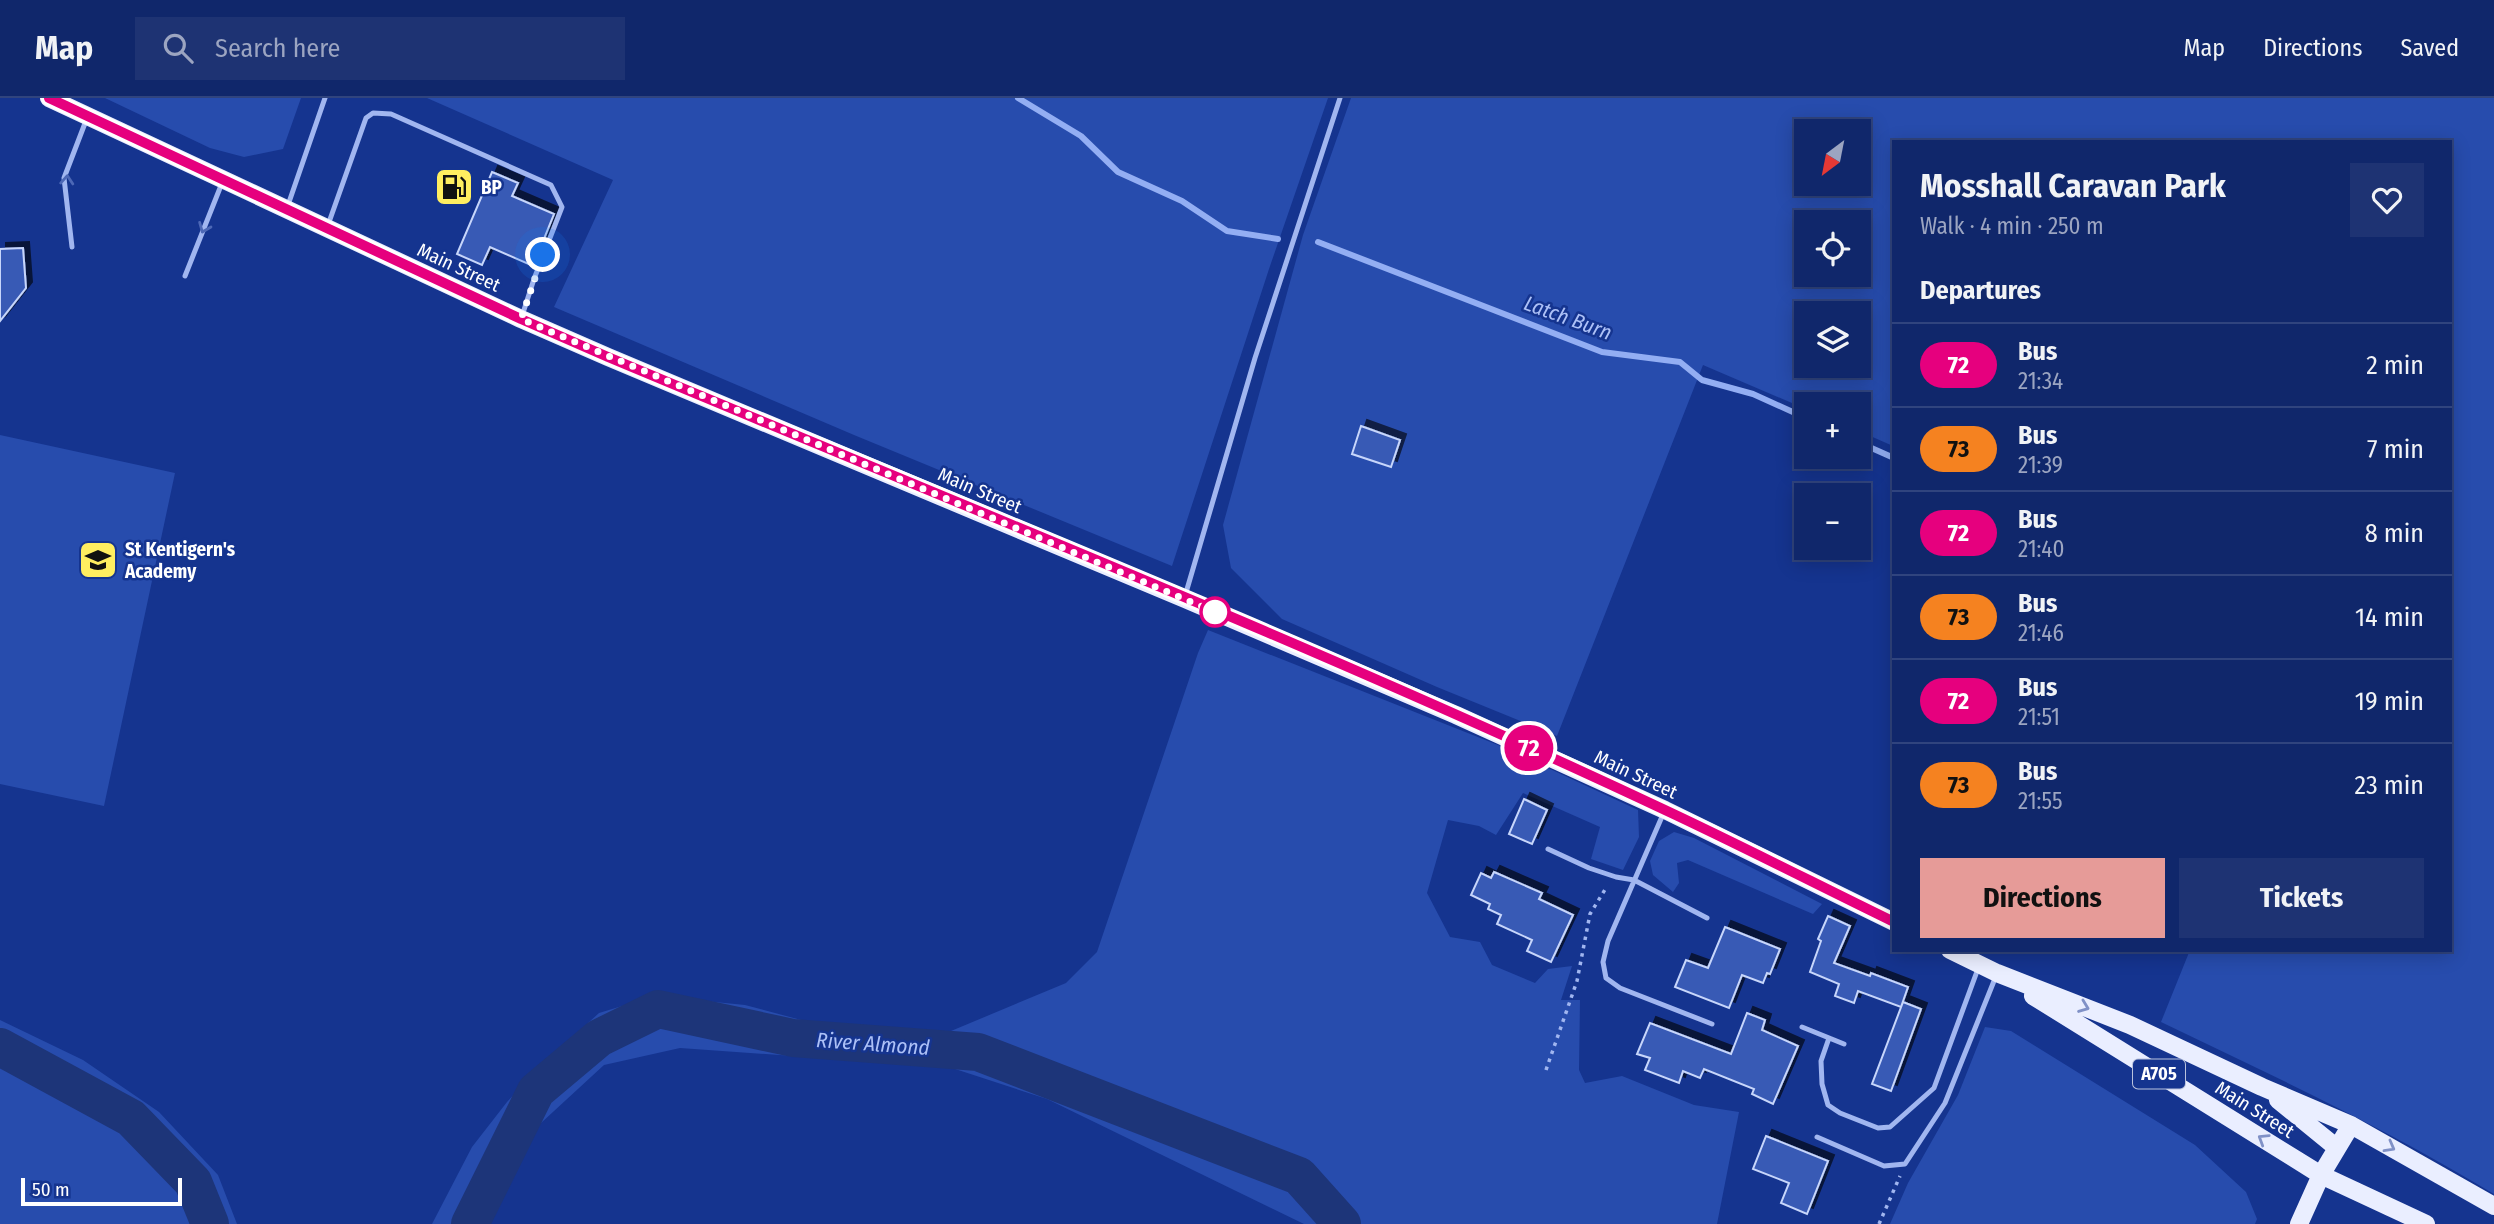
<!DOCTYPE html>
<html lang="en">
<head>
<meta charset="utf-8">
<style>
	body { margin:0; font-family:"Fira Sans Condensed",sans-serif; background:#1e3373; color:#f1f3f6; height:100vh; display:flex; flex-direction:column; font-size:26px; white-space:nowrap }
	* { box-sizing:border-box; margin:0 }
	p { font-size:23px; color:#9ca5c1 }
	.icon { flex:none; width:38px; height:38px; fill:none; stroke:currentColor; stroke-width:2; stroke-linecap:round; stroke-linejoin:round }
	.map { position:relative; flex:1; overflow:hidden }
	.details { position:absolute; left:1892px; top:42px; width:560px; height:812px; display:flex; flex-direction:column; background:#10276b; border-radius:0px; box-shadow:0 4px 18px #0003,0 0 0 2px #30447e }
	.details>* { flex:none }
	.badge { padding:0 14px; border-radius:23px; font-size:24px; line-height:46px }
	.needle { width:46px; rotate:212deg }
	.controls { position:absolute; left:1794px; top:21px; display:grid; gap:14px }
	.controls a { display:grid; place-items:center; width:77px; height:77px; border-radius:0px; background:#10276b; box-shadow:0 4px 18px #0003,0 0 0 2px #30447e; font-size:35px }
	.scale { position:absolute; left:21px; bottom:18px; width:161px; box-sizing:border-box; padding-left:7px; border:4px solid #fff; border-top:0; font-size:19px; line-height:24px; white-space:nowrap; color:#fff; -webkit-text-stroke:5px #15348f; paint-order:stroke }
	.you { position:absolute; width:35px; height:35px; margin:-18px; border:5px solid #fff; border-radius:50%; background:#1a73e8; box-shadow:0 0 0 10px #1a73e833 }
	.map>.badge { position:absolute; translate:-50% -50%; box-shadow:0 0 0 4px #fff }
	h2 { padding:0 28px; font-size:26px; line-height:63px }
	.round { display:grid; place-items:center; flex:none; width:74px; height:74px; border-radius:0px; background:#1e3373 }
	.headline { display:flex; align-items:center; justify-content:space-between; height:119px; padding:0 28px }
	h1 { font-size:33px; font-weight:700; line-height:52px }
	.action { display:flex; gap:14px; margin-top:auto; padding:14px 28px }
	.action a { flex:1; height:80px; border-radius:0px; background:#e69b98; color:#111; font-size:28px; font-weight:700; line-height:80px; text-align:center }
	.action a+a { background:#1e3373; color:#f1f3f6 }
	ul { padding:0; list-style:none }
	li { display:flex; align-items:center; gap:21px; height:84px; padding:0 28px; border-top:2px solid #30447e }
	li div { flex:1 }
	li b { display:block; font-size:26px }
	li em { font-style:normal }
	li .badge { min-width:77px; font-weight:700; text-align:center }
	header { display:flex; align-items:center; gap:42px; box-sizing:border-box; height:98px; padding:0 35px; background:#10276b; border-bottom:2px solid #30447e }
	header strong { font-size:33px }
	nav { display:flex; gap:38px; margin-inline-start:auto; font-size:24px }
	.search { width:490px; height:63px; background:#1e3373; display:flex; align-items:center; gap:18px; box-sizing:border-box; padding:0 24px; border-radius:0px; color:#9ca5c1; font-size:26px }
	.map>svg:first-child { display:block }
</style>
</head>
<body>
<header>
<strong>Map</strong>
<div class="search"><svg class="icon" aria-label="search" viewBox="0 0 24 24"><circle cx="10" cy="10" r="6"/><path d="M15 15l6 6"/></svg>Search here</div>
<nav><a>Map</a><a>Directions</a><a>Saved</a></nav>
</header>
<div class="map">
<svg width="2494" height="1126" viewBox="0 0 2494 1126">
	<defs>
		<filter id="shadow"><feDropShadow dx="6" dy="-6" stdDeviation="0" flood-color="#0009"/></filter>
	</defs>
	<rect width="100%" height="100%" fill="#15348f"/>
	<path fill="#274cad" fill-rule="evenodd" d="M105,0h196l-18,51 -39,8 -34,-9z
		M427,0h901l-59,171 -97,297 -318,-131 -300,-128 59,-127z
		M1351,0h1143v1096c-107,-65 -220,-118 -333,-172l29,-72h260v-808h-556l-1,304 -34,-15 -1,-27h-52v5l-103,-44 -146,371 -120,-49 -155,-68 -51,-51 -8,-43 80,-290zM1806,33h52v53h-52zM1806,124h52v53h-52zM1806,215h52v53h-52z
		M0,337l175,38 -71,333 -104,-22z
		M1208,532l295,117 135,63 1,27 -16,33 -32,-11 9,-32 -77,-34 -27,42 -17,-9 -31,-6 -21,73 23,44 30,5 12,23 43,18 13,-14 24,-3 -11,34h19l-1,70 6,13 37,-7 72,29 45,7 -22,112h-413l-257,-125 -98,-32 -269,-19 -76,17 -63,58 -29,49 -23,52h-57l40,-77 35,-45 26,-29 66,-60 56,-17 90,9 101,27 105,-1 115,-48 31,-31 101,-299z
		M1674,734l20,6 128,66 -9,10 -125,-54 -11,3 2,20 -6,9 -20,-17 -3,-14 9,-20z
		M0,922l83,40 76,52 59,63 19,49h-237z
		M1985,929l26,4 184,114 51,47 11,27 -2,5h-365l18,-41 50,-88z"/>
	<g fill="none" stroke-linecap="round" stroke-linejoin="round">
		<path stroke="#93aef3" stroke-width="6" d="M1018,0l63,38 37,36 64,29 45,30 51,8
			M1318,144l284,110 78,10 22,18 51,14 53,24
			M1858,344l36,16"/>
		<path stroke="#1d3579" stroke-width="38" d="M0,949l131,71 62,64 17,42
			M470,1126l66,-133 63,-53 59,-29 135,29 185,14 321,124 43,48"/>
	</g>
	<path fill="#395ab5" stroke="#c7d6fb" stroke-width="2" filter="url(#shadow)" d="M492,74l26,11 -6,13 42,18 -21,52 -43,-19 -8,18 -25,-11z
		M23,150l3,40 -26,33v-72z
		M1361,328l39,14 -9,27 -39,-13z
		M1524,701l23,11 -15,34 -23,-10z
		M1494,774l48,21 -3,6 34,16 -22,47 -24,-11 5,-11 -35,-16 4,-9 -13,-6 2,-5 -19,-9 10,-22 10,5z
		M1828,818l22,10 -16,37 36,13 1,-3 37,14 -7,20 -43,-16 -4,12 -19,-7 4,-12 -29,-12 11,-31 -3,-2z
		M1725,829l55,22 -10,25 -3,-1 -4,10 -21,-8 -13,33 -54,-21 11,-27 22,8z
		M1903,904l18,7 -30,82 -19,-7z
		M1747,915l18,7 -3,10 36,16 -25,58 -21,-10 2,-5 -50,-20 -4,9 -17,-7 -4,12 -34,-13 5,-12 -13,-4 13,-31 81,31z
		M1766,1038l62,25 -21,53 -26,-11 8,-20 -36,-14z"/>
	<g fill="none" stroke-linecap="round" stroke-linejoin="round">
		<path stroke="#a1b6f0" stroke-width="3.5" stroke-dasharray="3.5 5" stroke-linecap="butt" d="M1546,972l31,-89 13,-67 16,-26
			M1879,1126l21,-48"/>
		<path stroke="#a1b6f0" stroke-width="5" d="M287,110l38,-110
			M328,127l38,-107 7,-5 18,1 160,71 11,22 -28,72 -12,37
			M72,149l-8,-69 23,-60
			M185,178l37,-93
			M1185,498l70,-238 85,-260
			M1664,714l-56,129 -5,21 3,16 14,10 92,36
			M1548,751l41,19 27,9 18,3 73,38
			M1802,929l42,17
			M1829,940l-8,23 1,23 6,21 12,8 38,15 12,-1 44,-39 45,-122
			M1817,1039l67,29 21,-2 40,-61 51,-127"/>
		<path stroke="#eaeeff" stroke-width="18" d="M49,0l472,221 87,38 577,242 271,116 209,95 229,112
			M1950,852l47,23 133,52 132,62 89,38 143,81
			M2033,898l288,179 105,49
			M2278,1002l59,48
			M2299,1126l22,-49 30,-50"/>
	</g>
	<defs><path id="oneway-chevron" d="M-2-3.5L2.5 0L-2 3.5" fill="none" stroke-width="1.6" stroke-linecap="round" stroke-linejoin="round" transform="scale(1.75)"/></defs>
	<g stroke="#4d68b6">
		<use href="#oneway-chevron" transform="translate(67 82) rotate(-86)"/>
		<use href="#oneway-chevron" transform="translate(204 130) rotate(112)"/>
	</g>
	<g stroke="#8091c7">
		<use href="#oneway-chevron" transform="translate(2084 909) rotate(21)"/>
		<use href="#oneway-chevron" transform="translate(2263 1041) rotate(-148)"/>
		<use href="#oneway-chevron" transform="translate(2390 1049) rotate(29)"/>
	</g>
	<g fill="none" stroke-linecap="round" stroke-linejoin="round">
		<defs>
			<path id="line" d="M49,0l472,221 87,38c353,148 711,290 1057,453 77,36 153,75 229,112"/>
		</defs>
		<use href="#line" stroke="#fff" stroke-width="16"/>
		<use href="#line" stroke="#e6007e" stroke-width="10"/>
		<path stroke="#fff" stroke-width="7" stroke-dasharray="0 12.6" d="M543,157l-22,64 694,293"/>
	</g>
	<defs>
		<symbol id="fuel-square" viewBox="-11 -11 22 22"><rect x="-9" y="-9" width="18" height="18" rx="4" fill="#ffee60" stroke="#15348f"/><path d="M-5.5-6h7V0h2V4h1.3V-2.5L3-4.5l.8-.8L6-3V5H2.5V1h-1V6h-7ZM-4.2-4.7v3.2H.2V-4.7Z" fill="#111"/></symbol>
		<symbol id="school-square" viewBox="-11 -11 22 22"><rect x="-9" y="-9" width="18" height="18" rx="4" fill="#ffee60" stroke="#15348f"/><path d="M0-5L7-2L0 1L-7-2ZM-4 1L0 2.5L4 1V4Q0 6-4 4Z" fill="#111"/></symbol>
	</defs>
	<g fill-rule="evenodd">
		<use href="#fuel-square" x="432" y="67" width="44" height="44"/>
		<use href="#school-square" x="76" y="440" width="44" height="44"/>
	</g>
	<circle fill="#fff" stroke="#e6007e" stroke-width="3.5" cx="1215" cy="514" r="14"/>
	<g text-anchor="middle" stroke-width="5" stroke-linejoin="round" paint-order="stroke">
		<rect fill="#15348f" stroke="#b9c2dd" stroke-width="2" x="2133" y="961.5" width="52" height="29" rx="5"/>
		<g font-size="18" font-weight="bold" fill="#fff">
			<text x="2159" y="982">A705</text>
		</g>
		<g font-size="19" font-weight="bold" fill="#fff" stroke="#15348f" text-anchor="start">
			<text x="481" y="96">BP</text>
			<text x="125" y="458">St Kentigern's<tspan x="125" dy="22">Academy</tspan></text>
		</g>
		<g font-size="19" fill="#fff" stroke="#15348f">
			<text transform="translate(459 169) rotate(25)" y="7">Main Street</text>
			<text transform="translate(980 392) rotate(23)" y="7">Main Street</text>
			<text transform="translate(1636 676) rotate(25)" y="7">Main Street</text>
			<text transform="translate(2255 1011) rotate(32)" y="7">Main Street</text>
		</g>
		<g font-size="21" font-style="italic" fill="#adc1f7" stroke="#15348f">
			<text transform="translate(1568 220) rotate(20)" y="7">Latch Burn</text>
			<text transform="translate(873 946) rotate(4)" y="7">River Almond</text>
		</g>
	</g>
</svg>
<div class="controls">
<a><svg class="needle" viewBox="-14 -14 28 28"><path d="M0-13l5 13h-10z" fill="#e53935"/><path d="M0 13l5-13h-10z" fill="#9ca5c1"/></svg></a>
<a><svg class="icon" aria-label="locate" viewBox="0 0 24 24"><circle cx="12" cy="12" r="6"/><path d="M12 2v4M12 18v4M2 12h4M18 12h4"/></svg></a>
<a><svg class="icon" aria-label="layers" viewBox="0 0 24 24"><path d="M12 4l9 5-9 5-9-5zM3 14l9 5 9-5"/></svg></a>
<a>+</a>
<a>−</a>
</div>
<div class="scale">50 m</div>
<div class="you" style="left:543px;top:157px"></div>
<b class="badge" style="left:1529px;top:650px;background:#e6007e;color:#fff">72</b>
<section class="details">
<div class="headline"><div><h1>Mosshall Caravan Park</h1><p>Walk · 4 min · 250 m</p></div><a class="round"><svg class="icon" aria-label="heart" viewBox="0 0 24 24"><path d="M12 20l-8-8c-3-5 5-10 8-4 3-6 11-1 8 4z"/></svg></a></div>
<h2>Departures</h2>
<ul>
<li><span class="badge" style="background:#e6007e;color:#fff">72</span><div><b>Bus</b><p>21:34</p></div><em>2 min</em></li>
<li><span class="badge" style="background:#f58220;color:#111">73</span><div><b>Bus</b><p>21:39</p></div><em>7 min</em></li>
<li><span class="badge" style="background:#e6007e;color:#fff">72</span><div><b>Bus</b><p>21:40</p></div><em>8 min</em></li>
<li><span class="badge" style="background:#f58220;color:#111">73</span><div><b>Bus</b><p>21:46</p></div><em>14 min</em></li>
<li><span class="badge" style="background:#e6007e;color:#fff">72</span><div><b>Bus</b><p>21:51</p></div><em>19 min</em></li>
<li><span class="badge" style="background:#f58220;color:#111">73</span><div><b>Bus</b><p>21:55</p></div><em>23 min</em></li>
</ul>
<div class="action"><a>Directions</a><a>Tickets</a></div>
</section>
</div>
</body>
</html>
